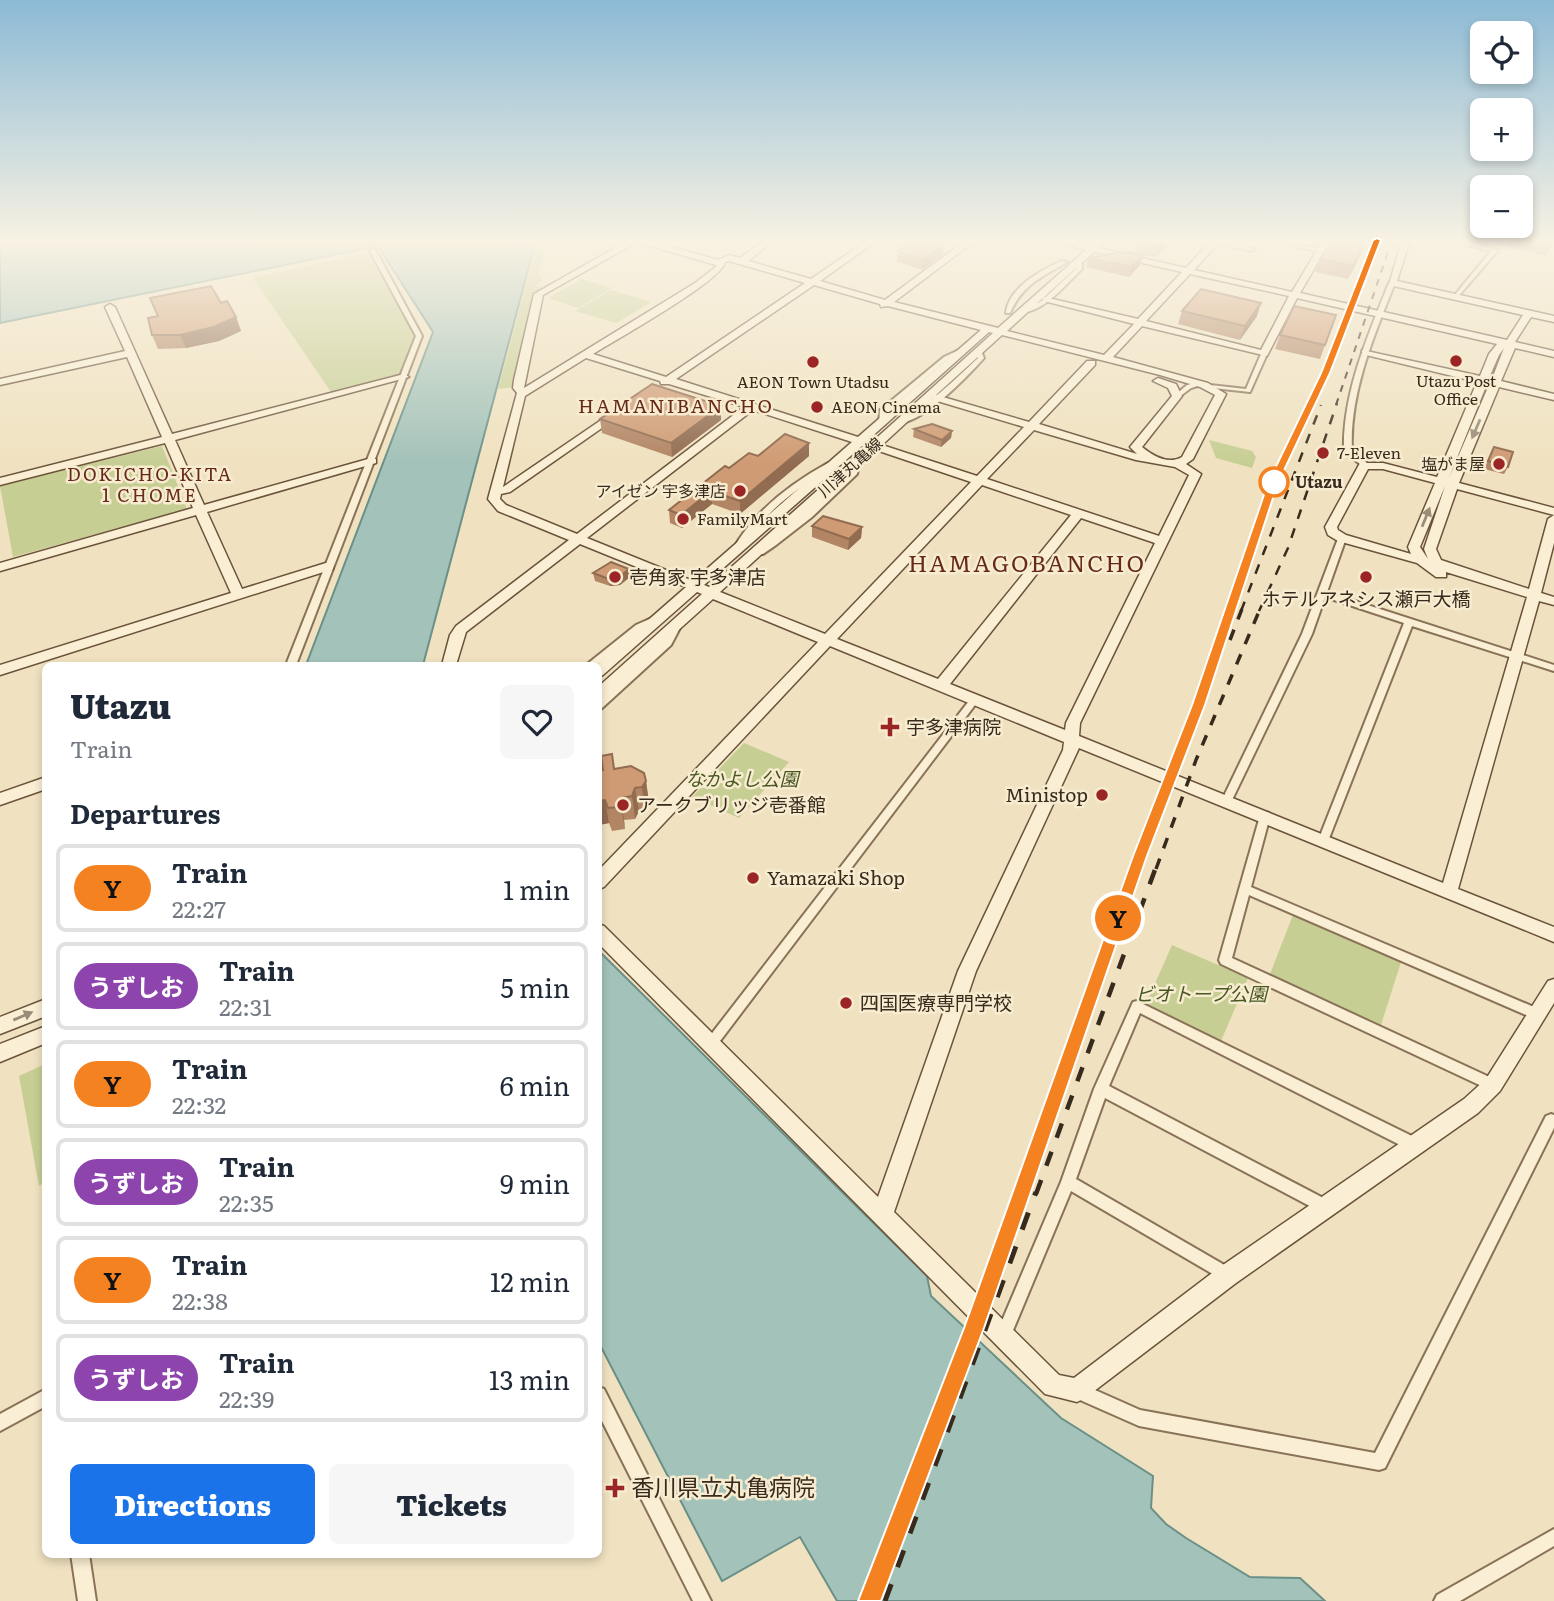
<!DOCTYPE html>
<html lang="en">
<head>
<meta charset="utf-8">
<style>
	body { margin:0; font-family:Literata,"Noto Sans JP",serif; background:#f6f6f7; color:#1f2937; height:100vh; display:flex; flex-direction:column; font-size:26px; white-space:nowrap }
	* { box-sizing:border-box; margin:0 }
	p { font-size:23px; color:#747a83 }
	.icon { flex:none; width:38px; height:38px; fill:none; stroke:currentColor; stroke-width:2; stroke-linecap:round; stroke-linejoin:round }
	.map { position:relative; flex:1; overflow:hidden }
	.side { position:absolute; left:42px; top:662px; width:560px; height:896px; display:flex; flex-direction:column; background:#fff; border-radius:10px; box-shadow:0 4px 10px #0003 }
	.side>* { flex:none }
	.badge { padding:0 14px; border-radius:23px; font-size:24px; line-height:46px }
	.controls { position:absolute; left:1470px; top:21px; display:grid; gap:14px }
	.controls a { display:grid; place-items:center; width:63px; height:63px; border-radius:10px; background:#fff; box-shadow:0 4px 10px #0003; font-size:35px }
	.map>.badge { position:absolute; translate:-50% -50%; box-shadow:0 0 0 4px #fff }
	h2 { padding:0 28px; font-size:26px; line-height:63px }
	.round { display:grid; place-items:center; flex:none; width:74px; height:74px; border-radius:10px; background:#f6f6f7 }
	.summary { display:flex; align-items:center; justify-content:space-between; height:119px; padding:0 28px }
	h1 { font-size:33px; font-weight:800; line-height:52px }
	.primary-button { display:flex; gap:14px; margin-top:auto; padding:14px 28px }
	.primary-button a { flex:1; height:80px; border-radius:10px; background:#1a73e8; color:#fff; font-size:28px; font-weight:800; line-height:80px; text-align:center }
	.primary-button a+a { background:#f6f6f7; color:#1f2937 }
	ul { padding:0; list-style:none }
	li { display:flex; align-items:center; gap:21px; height:88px; margin:0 14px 10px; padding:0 14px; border:4px solid #e0e1e3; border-radius:10px }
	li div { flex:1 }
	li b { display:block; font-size:26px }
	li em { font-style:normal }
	li .badge { min-width:77px; font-weight:700; text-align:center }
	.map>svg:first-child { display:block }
</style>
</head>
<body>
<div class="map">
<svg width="1554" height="1601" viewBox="0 0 1554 1601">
	<rect width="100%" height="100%" fill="#f0e2c0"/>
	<path fill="#c7ce94" d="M538,240h10l-5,3 3,2 -8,29 4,2 -1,5 -7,6 9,-1 -8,8 -22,93 -15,2z
		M371,252l44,84 -16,39 -68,17 -78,-114z
		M582,279l30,9 -34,20 -30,-10z
		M611,290l41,12 -36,21 -41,-12z
		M1209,440l43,11 4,6 -4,11 -36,-10z
		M162,446l25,63 -174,48 -13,-71z
		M744,743l45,19 -50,56 -47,-21z
		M1293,915l108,47 -20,63 -111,-51z
		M1172,945l76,33 -27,63 -75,-37z
		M45,1064v118l-6,4 -20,-110z"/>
	<path fill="#a3c2b9" stroke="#6a9087" stroke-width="2" d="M0,240h536l-113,425h-117l127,-333 -55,-86 -378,77z
		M599,951l328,325 4,20 130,122 92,58 -2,32 15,16 20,14 64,39 50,1 25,23h-488l-37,-64 -78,44 -123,-238z"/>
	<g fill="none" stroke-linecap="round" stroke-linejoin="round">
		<defs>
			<path id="street" d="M1214,240h6l35,9 -3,2 -38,-9z
				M1268,240h12l44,10 -3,2z
				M1449,240h11l38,10 -42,49 -3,-2 1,-1 37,-45z
				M373,249l3,2 46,85 -126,329h-10l130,-329 -46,-85z
				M1077,260l5,1v8c-17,16 -37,42 -61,44v-2l19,-9 37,-34z
				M1062,261l5,1c-25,15 -45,23 -57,51h-4c2,-25 35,-43 56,-52z
				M1392,281l3,2c-21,52 -46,111 -43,168l15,12 1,2 -4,2 -20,-15c-2,-58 24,-117 45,-169z
				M961,349l5,1 -18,9 -62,54 -1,11h-6l1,-14 64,-53z
				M977,351h4l3,7c-16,18 -60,64 -85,65v-4c31,-14 54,-38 79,-61z
				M1264,352l3,2 -17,38 -46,-5 -3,-2 -10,3 -12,9 -5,-1 13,-11 11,-3 3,2 45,5 15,-35z
				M852,461l7,2 -2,11 -45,43 -36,28 -13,9h-6v-4l37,-27 56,-52z
				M828,463l7,2c-9,7 -19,11 -28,18 -28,19 -51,41 -68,70h-6l-1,-2c21,-39 58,-67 96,-88z
				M1339,536h3l4,2 -19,54 227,73v6l-142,-45 -84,215 -1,3h-8l-1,-3 86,-218 -79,-26 -13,37 -80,166 -5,4 -5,-4 80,-166z
				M654,617l3,1v4l-15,7 -45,36h-11l50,-40z
				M678,621l4,3 -11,21 -70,64 -3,1v-9l66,-60 11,-19z
				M975,696l3,1 2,2 -2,2 -264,348 -4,2 -4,-2 -2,-4 2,-4 266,-344z
				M1265,812l4,1 1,3 -19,71 290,123 2,4 -2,4 -4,1 -4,-1 -284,-123 -17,63 266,123 1,4 -1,4 -5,2 -5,-2 -267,-125 -2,-4 41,-144 1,-3z
				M1137,1001l281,138 2,5 -2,5 -5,1 -5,-1 -268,-136 -31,73 222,116 2,5 -2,5 -5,2 -5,-2 -216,-114 -29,81 157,91 2,5 -2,5 -5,2 -5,-2 -152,-89 -62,149 -5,3 -5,-3 -3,-5 65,-153 33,-93 39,-87z
				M1551,1114l3,1v13l-169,340 -6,2 -240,-44 -68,-30 -2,-6 2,-6 6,-2 63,28 235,43 171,-337z
				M598,1387l6,2 107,212h-18l-95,-188z
				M46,1389v17l-46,25v-17z
				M1554,1529v17l-94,55h-26l3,-6z
				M71,1554h18l7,47h-18z"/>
			<path id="secondary" d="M629,240h20l69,20 11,-5 11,3 25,-18h10l-27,21 63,18 57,-39h10l-58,41 65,19 81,-60h10l-82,62 104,26 88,-78 -37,-10h16l25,6 7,-6h9l-8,8 88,20 26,-28h9l-27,30 98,22 31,-52h8l-31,53 207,47 16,-25 -134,-30 13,-45h8l-13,41 157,35v6l-23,-5 -16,25 39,9v6l-39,-9 -14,33 53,13v6l-55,-13 -40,96 95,25v35l-13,50 13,4v8l-15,-4 -81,288 96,38v15l-475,-194 -103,223 -82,241 165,163 15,3 146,-111 244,-168 22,-20 62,-98 6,-2v24l-54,88 -22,22 -242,170 -151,115 -8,4 -32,-8 -447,-451v-19l6,2 274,271 80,-226 105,-221 1,-8 -234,-96 -226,241 -6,2v-18l220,-229 -105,-43 -110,99 -5,2v-13l104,-93 -5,-2 -94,83 -5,2 -1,-12 89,-78 -106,-43 -114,88 -10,33h-14l8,-30 6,-9 113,-86 -71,-29 -10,-12 29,-106 -4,-5 1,-8 20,-86zM637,242l79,23v2l-21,16 -171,105 19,-93zM1094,252l88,20 -44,47 -94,-22zM729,261l76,22 -139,94 -73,-23c21,-13 130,-74 132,-92zM1190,274l99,22 -28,54 -115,-29zM814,285l66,19 1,3 7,-1 93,24 -123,107 -182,-58zM1043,298l1,3 90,23 -30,31 -97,-24zM1297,298l200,46 -8,10 -9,22 -118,-26v4l115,28 -40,95 -54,-14h-23l-35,64 3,8 10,6 79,22 19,14h10v-5l81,25 -84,286 -364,-147 1,-13 121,-249 -15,-10 7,-5 33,-65 -18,-11 -95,-26 29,-31 125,30zM989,332l4,1 -121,109 -4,-2zM1002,335l158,40 40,12 15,8 -33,62c-14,8 -29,-1 -40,-10l40,-51 -6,-12 -18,-6 -5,3 15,7 4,8 -42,51 7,7 -98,-30 56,-59v-4h-8l-58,61 -93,-27zM1504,348l-12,31 -3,-1 10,-23zM586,358l74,23 1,3h8l75,23 -167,127 -71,-29 -6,-6 1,-5 9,-2 112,-78 -9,-2 -110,75 22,-91zM1487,384l2,1 -41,95zM933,398l1,2 90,27 -47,49 -95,-31zM753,410l99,32 -159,139 -106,-43zM1034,430l102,30 39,7 14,8 -30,61 -172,-57zM862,446l4,1 -157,140 -5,-2zM876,450l95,32 -146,152 -105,-42zM1368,469h15l52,14 -27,64 3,7 -65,-19 -8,-5 -1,-3zM982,485l89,30 -133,164 -101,-40zM1445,486l-21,63 4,10 -8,-12zM1457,489l97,26 -6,4 -19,70 -88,-29 -5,-11zM1081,518l74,25 -89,180 -1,7 -115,-46z
				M110,304l5,3 57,127 232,-60 5,3 -234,63 29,65 164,-46h8v4l-169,49 35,77 87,-27 4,1v6l-333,106v-10l231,-72 -35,-78 -196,56v-8l193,-55 -28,-65 -165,42v-7l162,-41 -35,-80 -127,28v-6l125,-28 -20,-44z
				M46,777v12l-46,16v-12z
				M46,999v17l-46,18v-17z
				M46,1026v17l-46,19v-18z"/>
		</defs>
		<use href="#street" stroke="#897257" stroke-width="4"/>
		<use href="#secondary" stroke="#6b533b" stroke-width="3"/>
		<use href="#street" fill="#faefd4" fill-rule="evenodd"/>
		<use href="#secondary" fill="#faefd4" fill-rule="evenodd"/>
		<path stroke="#382a1c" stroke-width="2" stroke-dasharray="7 7" stroke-linecap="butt" d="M1311,405l66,-165
			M1336,405l56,-165"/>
		<path stroke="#382a1c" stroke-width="2.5" stroke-dasharray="10 10" stroke-linecap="butt" d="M1230,611l43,-128 39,-80
			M1241,611l80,-206
			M1259,611l29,-63 49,-145"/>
		<path stroke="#382a1c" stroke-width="3.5" stroke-dasharray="11 11" stroke-linecap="butt" d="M1230,640l12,-31
			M1135,869l63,-164 33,-96
			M1156,869l40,-109 64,-151"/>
		<path stroke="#382a1c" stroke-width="4.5" stroke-dasharray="15 15" stroke-linecap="butt" d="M1021,1194l115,-327
			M1036,1194l120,-327"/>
		<path stroke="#382a1c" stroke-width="5" stroke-dasharray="18 18" stroke-linecap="butt" d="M869,1601l105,-273 48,-136
			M885,1601l151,-409"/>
	</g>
	<path fill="#b28564" d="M1510,240h44v4l-8,12 -39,-9z
		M1138,244l28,4 -10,9 -20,-3z
		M898,251l45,3 -21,16 -25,-9z
		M1143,256l-3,9 -11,12 -43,-10 2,-9z
		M1359,258l-11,21 -33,-7 5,-13z
		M150,298l71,5 15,14 5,14 -22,10 -33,7 -28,1 -6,-14 6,-19z
		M1182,311l75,5 -17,24 -62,-16z
		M1280,335l45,10 -5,14 -45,-10z
		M600,419l121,1 -49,37 -70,-24z
		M914,429l38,2 -1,7 -10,9 -28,-10z
		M1494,447l14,20 -4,7 -20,-5z
		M758,456h51l-69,58 -28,-10 -30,24 -12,-5 -1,-13 60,-42z
		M812,526l50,1 -1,11 -13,12 -36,-13z
		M593,573l37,4 -10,8 -10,1 -15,-5z
		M614,769l32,12 3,22 -4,7 -6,1 -4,8 -11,1 1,9 -13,2 -3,-8 -10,2 -1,-54z"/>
	<path fill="#916c51" d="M1166,240h2l-2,8 -10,9 3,-10z
		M944,244l-1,10 -21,16 1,-10z
		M1364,245l-5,13 -11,21 5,-13z
		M1143,256l-3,9 -11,12 2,-10z
		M1261,303l-4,13 -17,24 5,-14z
		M236,317l5,14 -22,10 -33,7 -6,-13z
		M721,406v14l-49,37 -1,-14z
		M952,431l-1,7 -10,9 1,-7z
		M809,443v13l-69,58v-13z
		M711,491l1,13 -30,24 -1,-13z
		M862,527l-1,11 -13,12 1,-11z
		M629,569l1,8 -10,8 -10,1 -1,-7z
		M646,781l3,22 -4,7 -3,-23z
		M635,788l4,23 -4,8 -3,-23z
		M621,798l3,22 1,9 -4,-22z
		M605,800l4,23 -10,2 -1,-24z"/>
	<path fill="#cf9b74" stroke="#916c51" stroke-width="2" d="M913,240h9l22,4 -21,16 -25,-9z
		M1143,240h23l-7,7 -21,-3z
		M1332,240l32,5 -11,21 -33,-7z
		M1129,252l14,4 -12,11 -43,-9 30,-5z
		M211,286l10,17 6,-2 9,16 -22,10 -34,8h-28l-4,-17 10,-2 -8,-18z
		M1201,289l60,14 -16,23 -63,-15z
		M1294,306l42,9 -11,30 -45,-10z
		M652,384l69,22 -50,37 -71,-24z
		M932,424l20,7 -10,9 -28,-11z
		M785,434l24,9 -69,58 -29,-10 -30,24 -12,-5 56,-44 4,2 20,-15 9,3z
		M1494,447l19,5 -5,15 -20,-6z
		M823,516l39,11 -13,12 -37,-13z
		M611,562l18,7 -10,8 -10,2 -16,-6z
		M612,754l2,15 17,-3 13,7 2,8 -4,6 -7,1 -3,8 -11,2v9l-13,1 -3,-8 -7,1v-30l5,-1 -2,-14z"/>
	<defs><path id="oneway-solid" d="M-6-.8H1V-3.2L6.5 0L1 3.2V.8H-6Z" transform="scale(1.75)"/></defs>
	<g fill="#998c78">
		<use href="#oneway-solid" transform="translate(1476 429) rotate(113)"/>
		<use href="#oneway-solid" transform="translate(1426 517) rotate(-68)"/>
		<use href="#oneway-solid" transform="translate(23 1016) rotate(-23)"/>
	</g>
	<linearGradient id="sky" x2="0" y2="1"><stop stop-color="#8cbad5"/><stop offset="0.52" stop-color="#f8f2e3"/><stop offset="1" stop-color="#f8f2e3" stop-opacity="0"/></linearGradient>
	<rect width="1554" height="464" fill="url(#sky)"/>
	<path fill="#f58220" stroke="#fff" stroke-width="2" d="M1377,238l4,2 -51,133 -52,110 -73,222 -58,151 -163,472 -103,273h-23l106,-273 169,-472 59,-151 76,-222 53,-110 52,-133z"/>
	<g fill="#9b2525" stroke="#f7ecd0" stroke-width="2.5">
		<circle cx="1456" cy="361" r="7"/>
		<circle cx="813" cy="362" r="7"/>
		<circle cx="817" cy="407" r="7"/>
		<circle cx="1323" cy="453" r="7"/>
		<circle cx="1499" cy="464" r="7"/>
		<circle cx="740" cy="491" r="7"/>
		<circle cx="683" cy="519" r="7"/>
		<circle cx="615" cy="577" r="7"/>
		<circle cx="1366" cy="577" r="7"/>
		<path d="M886.5 716.5h7v7h7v7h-7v7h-7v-7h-7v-7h7z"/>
		<circle cx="1102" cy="795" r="7"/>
		<circle cx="623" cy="805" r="7"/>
		<circle cx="753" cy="878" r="7"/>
		<circle cx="846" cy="1003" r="7"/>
		<path d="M611.5 1477.5h7v7h7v7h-7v7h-7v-7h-7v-7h7z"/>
	</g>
	<circle fill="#fff" stroke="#f58220" stroke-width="3.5" cx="1274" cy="482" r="14"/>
	<g text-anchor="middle" stroke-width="5" stroke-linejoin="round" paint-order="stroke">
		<g font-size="16" fill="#382a1c" stroke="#f7ecd0" text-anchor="start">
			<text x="1456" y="387" text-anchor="middle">Utazu Post<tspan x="1456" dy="18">Office</tspan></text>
			<text x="813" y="388" text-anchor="middle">AEON Town Utadsu</text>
			<text x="831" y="413">AEON Cinema</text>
			<text x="1337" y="459">7-Eleven</text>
			<text x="1485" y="470" text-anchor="end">塩がま屋</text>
			<text x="726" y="497" text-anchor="end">アイゼン 宇多津店</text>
			<text x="697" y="525">FamilyMart</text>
		</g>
		<g font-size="16" fill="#382a1c" stroke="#f7ecd0">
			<text transform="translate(850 467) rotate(-42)" y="6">川津丸亀線</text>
		</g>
		<g font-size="16" font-weight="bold" fill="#382a1c" stroke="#f7ecd0" text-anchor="start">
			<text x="1295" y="488">Utazu</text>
		</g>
		<g font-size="18" letter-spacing="2" fill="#672a1a" stroke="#f7ecd0">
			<text x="150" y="481">DOKICHO-KITA<tspan x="150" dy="21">1 CHOME</tspan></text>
		</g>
		<g font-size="19" letter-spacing="2" fill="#672a1a" stroke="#f7ecd0">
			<text x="676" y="413">HAMANIBANCHO</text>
		</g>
		<g font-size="19" fill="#382a1c" stroke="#f7ecd0" text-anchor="start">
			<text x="629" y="584">壱角家 宇多津店</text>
			<text x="1366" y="606" text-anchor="middle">ホテルアネシス瀬戸大橋</text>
			<text x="906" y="734">宇多津病院</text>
			<text x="1088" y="802" text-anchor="end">Ministop</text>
			<text x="637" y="812">アークブリッジ壱番館</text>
			<text x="767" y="885">Yamazaki Shop</text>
			<text x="860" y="1010">四国医療専門学校</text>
		</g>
		<g font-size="19" font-style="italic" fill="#485622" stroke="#f7ecd0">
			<text x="742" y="786">なかよし公園</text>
			<text x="1201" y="1001">ビオトープ公園</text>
		</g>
		<g font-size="23" letter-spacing="2" fill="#672a1a" stroke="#f7ecd0">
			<text x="1027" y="572">HAMAGOBANCHO</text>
		</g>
		<g font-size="23" fill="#382a1c" stroke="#f7ecd0" text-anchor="start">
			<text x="631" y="1496">香川県立丸亀病院</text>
		</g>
	</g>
</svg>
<div class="controls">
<a><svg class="icon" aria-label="locate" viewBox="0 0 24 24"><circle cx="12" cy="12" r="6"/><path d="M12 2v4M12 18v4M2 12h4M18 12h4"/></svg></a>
<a>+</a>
<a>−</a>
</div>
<b class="badge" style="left:1118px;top:918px;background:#f58220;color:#111">Y</b>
<section class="side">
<div class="summary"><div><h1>Utazu</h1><p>Train</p></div><a class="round"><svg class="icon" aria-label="heart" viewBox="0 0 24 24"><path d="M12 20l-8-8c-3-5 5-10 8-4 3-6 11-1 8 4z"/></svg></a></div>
<h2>Departures</h2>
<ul>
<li><span class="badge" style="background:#f58220;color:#111">Y</span><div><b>Train</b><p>22:27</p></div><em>1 min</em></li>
<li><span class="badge" style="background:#8e44ad;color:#fff">うずしお</span><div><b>Train</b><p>22:31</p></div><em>5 min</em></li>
<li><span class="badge" style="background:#f58220;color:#111">Y</span><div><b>Train</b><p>22:32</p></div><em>6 min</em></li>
<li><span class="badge" style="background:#8e44ad;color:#fff">うずしお</span><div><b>Train</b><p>22:35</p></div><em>9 min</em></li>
<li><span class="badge" style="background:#f58220;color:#111">Y</span><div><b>Train</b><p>22:38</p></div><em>12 min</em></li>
<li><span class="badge" style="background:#8e44ad;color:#fff">うずしお</span><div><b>Train</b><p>22:39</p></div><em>13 min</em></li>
</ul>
<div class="primary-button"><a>Directions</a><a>Tickets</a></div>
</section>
</div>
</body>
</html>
